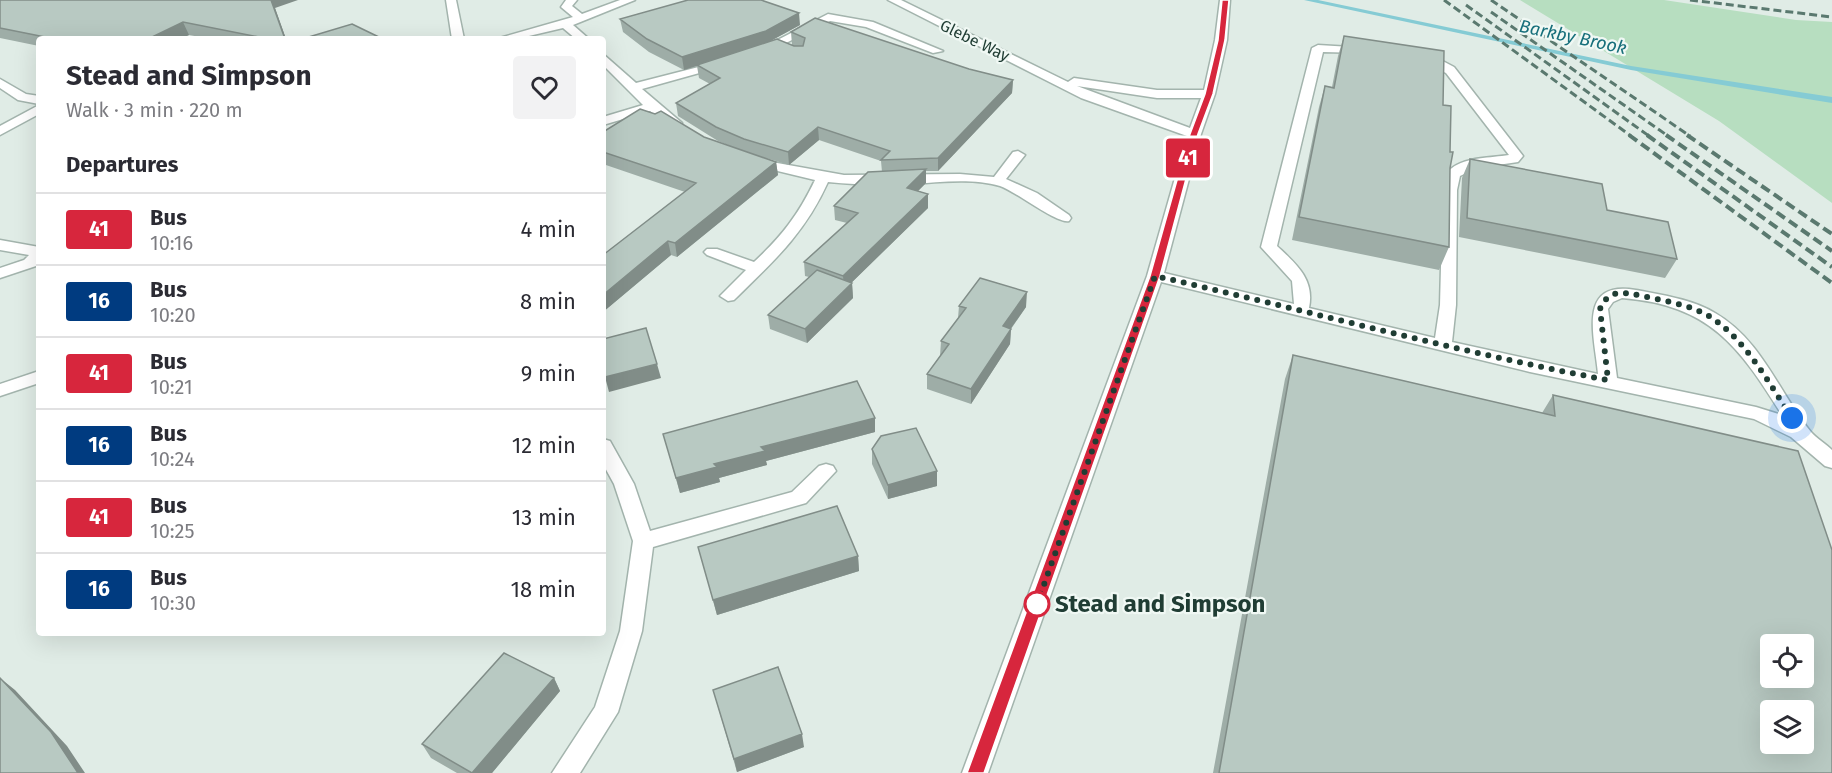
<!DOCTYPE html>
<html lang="en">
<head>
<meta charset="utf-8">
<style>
	body { margin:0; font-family:"Fira Sans",sans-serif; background:#f2f2f3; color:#2b2b33; height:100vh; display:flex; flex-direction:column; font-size:22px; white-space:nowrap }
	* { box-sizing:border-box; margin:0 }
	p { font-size:20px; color:#7c7c81 }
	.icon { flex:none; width:33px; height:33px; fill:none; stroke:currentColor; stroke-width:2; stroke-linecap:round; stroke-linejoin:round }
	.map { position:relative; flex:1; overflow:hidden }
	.panel { position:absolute; left:36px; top:36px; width:570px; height:600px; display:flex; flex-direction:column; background:#fff; border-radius:6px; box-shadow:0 6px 24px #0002 }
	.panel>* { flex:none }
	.badge { padding:0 12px; border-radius:4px; font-size:21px; line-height:39px }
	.fabs { position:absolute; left:1760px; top:634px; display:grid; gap:12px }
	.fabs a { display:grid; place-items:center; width:54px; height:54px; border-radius:6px; background:#fff; box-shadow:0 6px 24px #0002; font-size:30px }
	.you { position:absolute; width:30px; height:30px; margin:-15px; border:4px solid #fff; border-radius:50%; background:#1a73e8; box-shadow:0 0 0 9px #1a73e833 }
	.map>.badge { position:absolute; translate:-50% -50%; box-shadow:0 0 0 3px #fff }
	h2 { padding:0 30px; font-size:22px; line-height:54px }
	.round { display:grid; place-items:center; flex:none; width:63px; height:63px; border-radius:6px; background:#f2f2f3 }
	.head { display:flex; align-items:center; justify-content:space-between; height:102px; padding:0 30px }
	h1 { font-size:28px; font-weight:700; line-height:45px }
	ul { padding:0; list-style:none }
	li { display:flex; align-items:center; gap:18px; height:72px; padding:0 30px; border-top:2px solid #e1e1e2 }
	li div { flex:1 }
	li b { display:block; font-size:22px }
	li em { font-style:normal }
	li .badge { min-width:66px; font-weight:700; text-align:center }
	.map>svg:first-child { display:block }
</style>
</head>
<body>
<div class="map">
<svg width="1832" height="773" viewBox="0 0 1832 773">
	<rect width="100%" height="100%" fill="#e0ece6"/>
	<path fill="#b7dec0" d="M1520,0h144l132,20 36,2v181l-113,-82z"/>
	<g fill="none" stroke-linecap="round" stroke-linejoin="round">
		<path fill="#85cbd4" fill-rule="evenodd" d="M1304,0h14l313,66 201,31v6l-201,-33z"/>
		<defs>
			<path id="minor" d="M446,0h10l8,39h-12z
				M566,0h11l-5,6 10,8 38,-14h15l-62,25 16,14h-13l-13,-11 -47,11h-20l77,-22 -12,-10z
				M888,0h13l167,82 6,-4 83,12h47l11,-50 5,-40h10l-3,40 -12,54 -14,40 -37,139 130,31 -2,-23 -31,-34 51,-199 6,-3 50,3 2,2 -6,3 -41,-1 -46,194c19,18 38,33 32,62l126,30 5,-33 3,-115c1,-7 2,-18 9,-22 14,-11 39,-10 57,-13l-63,-82 -31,-14 6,-4 16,3 17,9 69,89 -5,6 -41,6 -17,8 -3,14 -1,115 -4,37 146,32c-3,-36 -22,-95 38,-84 26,5 56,9 79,23 47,27 64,80 96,119 5,6 15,12 21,18v18l-7,-2 -34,-29 -37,-18 -224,-47 -369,-90 -173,491h-26l185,-497 40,-140 -106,-38zM1077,86l80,12h44l-11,30zM1622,298c88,7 117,48 160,117l-26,-8 -139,-29 -9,-69 5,-7z
				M828,14l45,8 70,29 -10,2 -67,-26 -36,-6 -64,32 -10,-2z
				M603,54l33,29 86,-22 6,4 -86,24 40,34v6h-10l-22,-18 -47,14v-8l40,-12 -40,-40z
				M0,79l26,15 13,2v8l-21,-4 -18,-12z
				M39,105v9l-39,21v-9z
				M1018,151l7,4 -19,24 31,14 32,22 2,3 -2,3c-12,3 -52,-29 -69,-35 -27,-8 -60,-4 -88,-2 -28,1 -56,1 -84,-2 -23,51 -54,79 -94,118l-6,1 -8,-5 26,-26 -39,-15 -3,-3 3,-3h10l37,13c28,-26 45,-48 61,-82l-66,-16v-6l95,17 116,-1 34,3 19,-25z
				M0,240l39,7v15l-3,4 -36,12v-10l24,-8 5,-5 -29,-5z
				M39,371v12l-39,13v-12z
				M603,439l7,2 24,43 16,47 142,-39 27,-26 7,-2 7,2 3,5 -30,32 -153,44 -11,84 -24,81 -38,61h-28l43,-66 25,-76 13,-90 -19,-57 -11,-20z"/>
		</defs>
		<use href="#minor" stroke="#a3b4ad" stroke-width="3"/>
		<use href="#minor" fill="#fff" fill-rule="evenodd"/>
		<path stroke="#5a796f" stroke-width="3" stroke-dasharray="8 4" stroke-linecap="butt" d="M1444,0l187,136
			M1491,0l199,136
			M1690,0l142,17
			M1466,5l183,131
			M1491,12l177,124"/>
		<path stroke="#5a796f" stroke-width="4" stroke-dasharray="10 5" stroke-linecap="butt" d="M1629,135l203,148
			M1647,135l185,132
			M1666,135l166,116
			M1687,135l145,99"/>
	</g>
	<path fill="#9eada7" d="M0,0l275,8 11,31h-75l-22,-4 -9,4h-141v7l-39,-8z
		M620,19l180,6 -30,16 22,4 -1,-13 178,37 44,11 -1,13 -74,78h-12v12l-8,8 10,3v14l-77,75h1l1,15 -46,45 -37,-14 -2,-14 41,-38 -4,-1 -1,-14 43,-39 -12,-3 -1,-14 48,-34 -1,-11 -62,-21 -30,25 -23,-7 10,4 2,13 -101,82 -6,-2 -68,57 82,-120 -82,-28v-32l101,5 31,11 -17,-7 -40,-25 -2,-13 34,-19 -11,-6 -2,-12 -13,4 -35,-18 -26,-20z
		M1344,36l99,69 7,63 -1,79 -10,23 -147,-30 27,-133 6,-21 7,1 6,-31z
		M1470,159l137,51 70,49 -12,19 -206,-41 3,-59z
		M959,306l67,1 -15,22 -1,15 -39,60 -44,-15v-15l13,-18 1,-15 17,-23z
		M1293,355l249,58 11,-18 279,378h-619l72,-394z
		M875,418v14l-109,29 1,4 -48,13 1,4 -40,11 -17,-59z
		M872,449l65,37 -49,13 -16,-35z
		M698,547l160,9 1,15 -142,44z
		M554,678l6,13 -68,82h-35l-26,-15 -9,-14z
		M713,690l91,57 -67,25z"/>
	<path fill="#818d88" d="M271,0h27l-23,8 11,31h-1z
		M799,13l1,12 -33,18 -83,27 -2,-13z
		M183,22l6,13 -9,4h-32z
		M1013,80l-1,13 -74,78v-13z
		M818,127l1,13 -30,25 -1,-13z
		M776,162l2,13 -101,82 -2,-14z
		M926,169v14l-19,19v-14z
		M928,194v14l-84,82 -1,-14z
		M668,241l3,14 -68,57v-17z
		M852,283l1,15 -46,45 -2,-14z
		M1027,292l-1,15 -24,34 1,-15z
		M1011,329l-1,15 -39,60v-15z
		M657,364l4,14 -52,14 -4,-15z
		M875,418v14l-109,29 1,4 -48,13 1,4 -40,11 -4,-15 85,-31z
		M937,471v15l-49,13v-14z
		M858,556l1,15 -142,44 -4,-15z
		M0,678l15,12 52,56 18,27h-7z
		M554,678l6,13 -68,82h-20z
		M802,734l2,13 -67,25 -3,-13z"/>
	<path fill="#b8c9c2" stroke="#818d88" stroke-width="1.5" fill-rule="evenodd" d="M0,0h271l14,39h-16l-86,-17 -35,17h-93l-55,-11z
		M688,0h73l38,13 -33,18 -84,26 -35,-18 -27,-20z
		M815,18l154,51 44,11 -75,78 -57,2 9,-9 -72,-24 -30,25 -44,-13 -28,-12 -40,-24 44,-25 -23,-13 80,-26 17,7h9l2,-8 -14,-6z
		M352,24l31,15h-81z
		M1344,36l100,15 -1,54 8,1 -1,46h3l-3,16 -1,79 -150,-30 26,-131 9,2z
		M640,109l15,5 6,-3 43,26 72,25 -101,81 -7,-2 -65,54v-40l93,-72 -93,-31v-20z
		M1470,159l132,25 5,26 61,12 9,37 -210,-41z
		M926,169l-19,19 21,6 -85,82 -39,-14 54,-49 -24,-7 34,-34z
		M817,270l35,13 -47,46 -37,-14z
		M980,278l47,14 -24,34 8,3 -40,60 -44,-15 22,-30 -8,-3 25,-33 -7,-2z
		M646,328l11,36 -52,13 -2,-6v-32z
		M1293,355l262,61 -2,-21 245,56 34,99v223h-613zM1770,645h33v33h-33zM1770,711h33v33h-33z
		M857,381l18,37 -114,29 4,4 -51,13 3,3 -41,11 -13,-44z
		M916,428l21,43 -49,14 -16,-36 9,-13z
		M837,506l21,50 -145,44 -15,-53z
		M504,653l50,25 -82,95 -50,-29z
		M778,667l24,67 -68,25 -21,-69z
		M0,678l51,54 27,41h-78z"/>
	<path fill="#d7263d" stroke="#fff" stroke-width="1.5" d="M1222,0h7l-4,40 -12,54 -15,40 -38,142 -176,497h-17l183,-497 40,-142 15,-40 13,-54z"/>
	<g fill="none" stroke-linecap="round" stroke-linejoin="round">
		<path stroke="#203d34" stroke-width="6" stroke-dasharray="0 10.8" d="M1037,604l118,-328c151,34 301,76 453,104l-8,-71c8,-20 23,-17 42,-13 23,5 50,9 70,22 35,24 57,65 80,100"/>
	</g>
	<circle fill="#fff" stroke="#d7263d" stroke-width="3" cx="1037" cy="604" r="12"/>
	<g text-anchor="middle" stroke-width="4.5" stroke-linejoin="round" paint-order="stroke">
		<g font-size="16" fill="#203d34" stroke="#f0f8f4">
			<text transform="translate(975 40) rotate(26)" y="6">Glebe Way</text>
		</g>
		<g font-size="18" font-style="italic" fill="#176f7b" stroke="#f0f8f4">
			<text transform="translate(1573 37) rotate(12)" y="6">Barkby Brook</text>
		</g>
		<g font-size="24" font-weight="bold" fill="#203d34" stroke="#f0f8f4" text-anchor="start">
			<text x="1055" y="612">Stead and Simpson</text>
		</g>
	</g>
</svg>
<div class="fabs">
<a><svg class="icon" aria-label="locate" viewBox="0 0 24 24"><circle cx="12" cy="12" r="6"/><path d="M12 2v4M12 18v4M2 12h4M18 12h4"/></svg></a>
<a><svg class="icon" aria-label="layers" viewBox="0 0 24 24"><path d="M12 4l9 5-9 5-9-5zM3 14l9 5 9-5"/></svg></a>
</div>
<div class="you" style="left:1792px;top:418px"></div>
<b class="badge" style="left:1188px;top:158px;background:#d7263d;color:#fff">41</b>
<section class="panel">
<div class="head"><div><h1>Stead and Simpson</h1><p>Walk · 3 min · 220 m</p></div><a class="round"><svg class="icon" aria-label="heart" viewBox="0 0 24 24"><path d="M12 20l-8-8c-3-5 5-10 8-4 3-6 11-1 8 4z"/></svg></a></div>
<h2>Departures</h2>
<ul>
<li><span class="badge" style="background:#d7263d;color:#fff">41</span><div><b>Bus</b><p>10:16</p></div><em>4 min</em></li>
<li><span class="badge" style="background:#003b80;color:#fff">16</span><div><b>Bus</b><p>10:20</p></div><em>8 min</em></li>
<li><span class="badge" style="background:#d7263d;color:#fff">41</span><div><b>Bus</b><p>10:21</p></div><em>9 min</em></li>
<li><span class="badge" style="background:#003b80;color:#fff">16</span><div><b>Bus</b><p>10:24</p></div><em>12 min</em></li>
<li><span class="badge" style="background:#d7263d;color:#fff">41</span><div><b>Bus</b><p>10:25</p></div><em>13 min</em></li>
<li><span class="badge" style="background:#003b80;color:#fff">16</span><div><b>Bus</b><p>10:30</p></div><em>18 min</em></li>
</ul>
</section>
</div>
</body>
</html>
